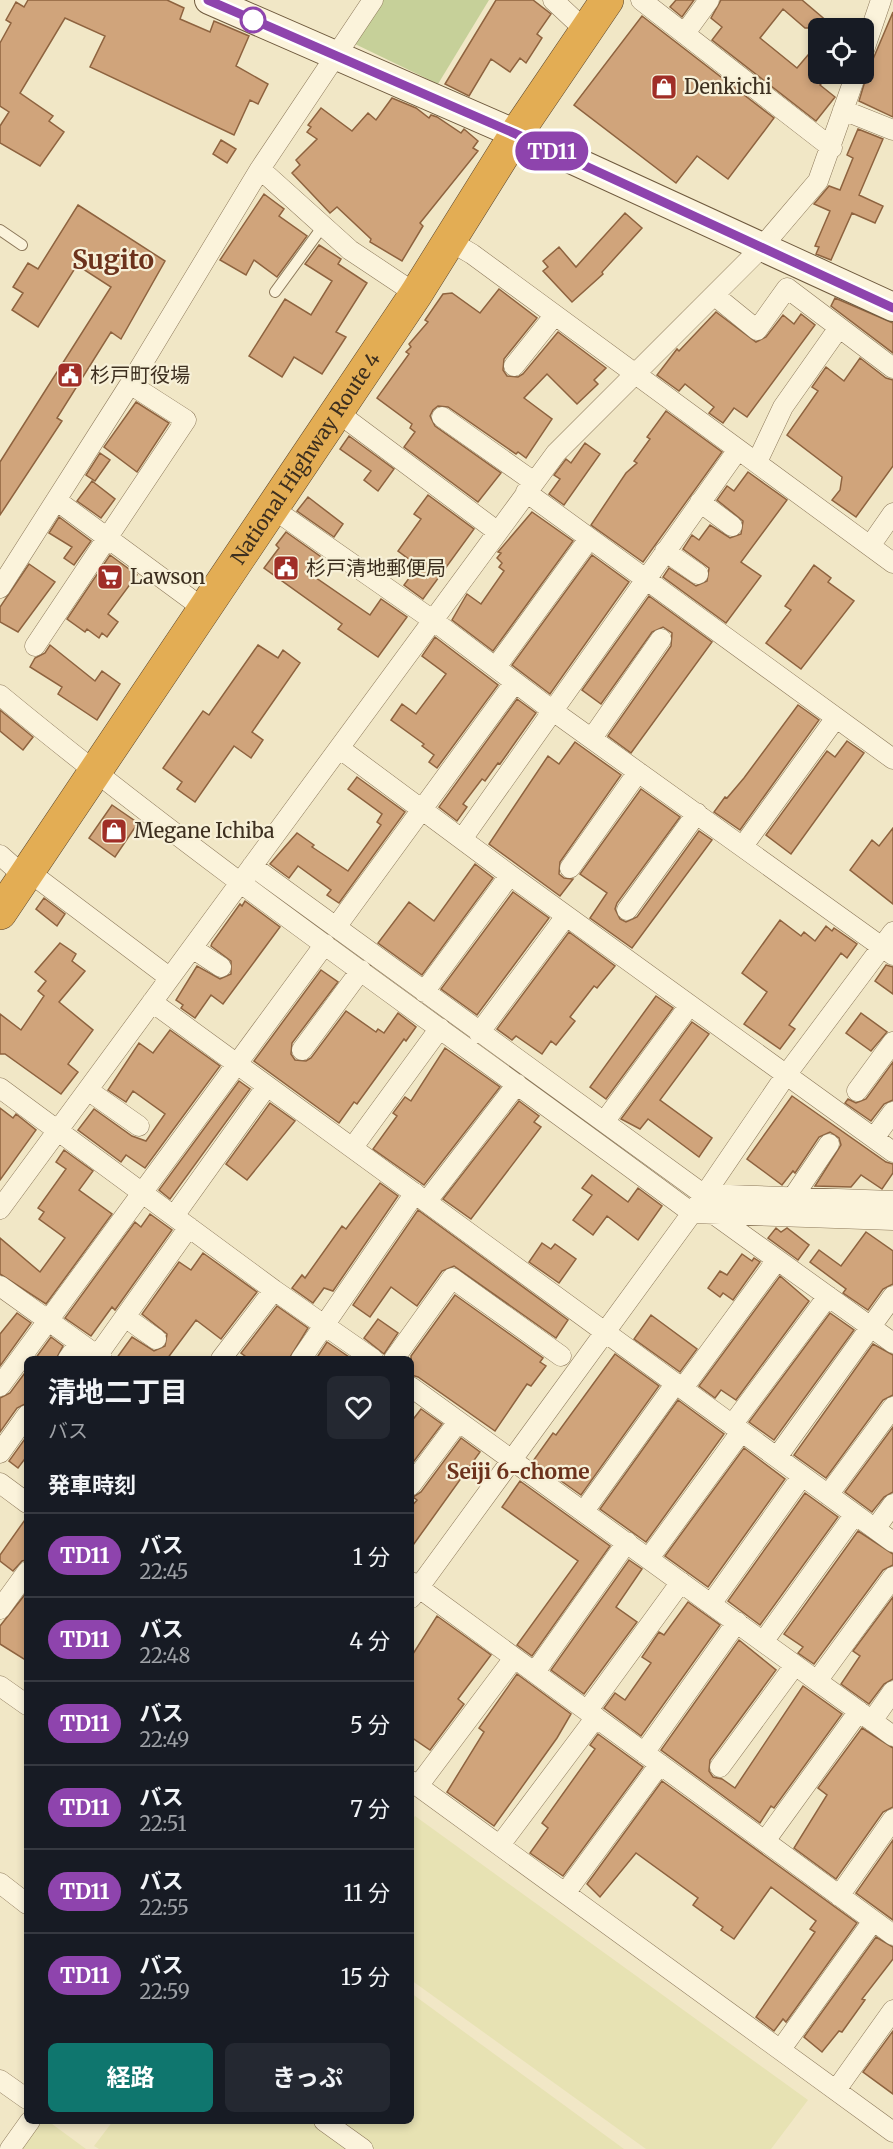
<!DOCTYPE html>
<html lang="ja">
<head>
<meta charset="utf-8">
<style>
	body { margin:0; font-family:Merriweather,"Noto Sans JP",serif; background:#242831; color:#f1f3f6; height:100vh; display:flex; flex-direction:column; font-size:22px; white-space:nowrap }
	* { box-sizing:border-box; margin:0 }
	p { font-size:20px; color:#9ea1a6 }
	.icon { flex:none; width:33px; height:33px; fill:none; stroke:currentColor; stroke-width:2; stroke-linecap:round; stroke-linejoin:round }
	.map { position:relative; flex:1; overflow:hidden }
	.details { position:absolute; left:24px; top:1356px; width:390px; height:768px; display:flex; flex-direction:column; background:#171b24; border-radius:9px; box-shadow:0 3px 9px #0003 }
	.details>* { flex:none }
	.badge { padding:0 12px; border-radius:20px; font-size:21px; line-height:39px }
	.buttons { position:absolute; left:808px; top:18px; display:grid; gap:12px }
	.buttons a { display:grid; place-items:center; width:66px; height:66px; border-radius:9px; background:#171b24; box-shadow:0 3px 9px #0003; font-size:30px }
	.map>.badge { position:absolute; translate:-50% -50%; box-shadow:0 0 0 3px #fff }
	h2 { padding:0 24px; font-size:22px; line-height:54px }
	.round { display:grid; place-items:center; flex:none; width:63px; height:63px; border-radius:9px; background:#242831 }
	.head { display:flex; align-items:center; justify-content:space-between; height:102px; padding:0 24px }
	h1 { font-size:28px; font-weight:700; line-height:45px }
	.primary-button { display:flex; gap:12px; margin-top:auto; padding:12px 24px }
	.primary-button a { flex:1; height:69px; border-radius:9px; background:#0f766e; color:#fff; font-size:24px; font-weight:700; line-height:69px; text-align:center }
	.primary-button a+a { background:#242831; color:#f1f3f6 }
	ul { padding:0; list-style:none }
	li { display:flex; align-items:center; gap:18px; height:84px; padding:0 24px; border-top:2px solid #363941 }
	li div { flex:1 }
	li b { display:block; font-size:22px }
	li em { font-style:normal }
	li .badge { min-width:66px; font-weight:700; text-align:center }
	.map>svg:first-child { display:block }
</style>
</head>
<body>
<div class="map">
<svg width="893" height="2149" viewBox="0 0 893 2149">
	<rect width="100%" height="100%" fill="#f1e7c6"/>
	<path fill="#e7e2b3" d="M415,1816l393,284 -37,49h-125l-235,-169v-158z
		M411,1993l213,156h-249l-39,-28h75z
		M40,2121h8l38,28h-66z
		M113,2121h204l38,28h-256l-5,-3z"/>
	<path fill="#c6d099" d="M381,0h108l-51,84 -83,-40z"/>
	<path fill="#d0a47b" stroke="#8e633f" stroke-width="1.5" d="M28,0h139l17,8 -4,11 30,13 4,-11 35,15 -13,30 32,18 -10,20 -8,-4 -16,35 -144,-68 15,-31 -40,-18 -45,75 33,23 -4,5 15,11 -24,34 -40,-23v-17l9,-14 -9,-6v-63l11,-20 -5,-3 10,-18 8,5z
		M496,0h37l18,14 -14,20 5,4 -16,25 -6,-5 -10,14 -19,-13 -22,37 -24,-12z
		M676,0h18l-12,17 -12,-10z
		M721,0h81l33,28h-30l-22,-19 -23,29 37,30 22,-26v32h11l-10,11 15,12 -19,24 -104,-81 10,-13 -11,-9z
		M893,12v105l-34,-16 9,-30z
		M642,16l132,102 -46,61 -31,-23 -21,27 -102,-78z
		M392,98l24,10 13,10 2,-3 6,2 24,16 3,-4 14,12 -5,7 5,3 -58,72 3,3 -21,35 -32,-19 1,-3 -34,-32 -7,6 -38,-40 8,-8 -4,-5 21,-21 -10,-7 4,-5 -3,-2 13,-17 31,23 16,-18 8,7z
		M858,129l25,10 -24,56 24,11 -8,17 -23,-10 -21,47 -15,-6 3,-7 -4,-1 15,-35 -16,-7 15,-18 11,4 13,-32 -6,-3z
		M221,140l15,9 -9,14 -14,-9z
		M264,194l20,15 -5,7 28,20 -30,41 -23,-17 -8,15 -26,-15z
		M78,205l87,56 -44,78 -10,-7 -54,86 5,3 -62,94v-53l111,-175 -34,-22 -39,62 -26,-17 11,-17 -10,-6 15,-24 10,6z
		M625,213l17,15 -40,44 1,2 -31,28 -29,-31 5,-4 -5,-6 16,-14 17,20z
		M319,245l22,14 -3,5 29,19 -31,49 10,5 -24,37 -28,-17 -12,20 -33,-21 36,-57 26,16 21,-34 -27,-17z
		M499,289l38,29 -33,41 -1,11 4,6 11,1 5,-3 35,-42 48,36 -12,12 4,4 -21,20 -30,-30 -23,24 28,21 -26,39 -8,-6 -2,2 -68,-47 -10,-1 -5,4 -3,6 5,10 66,47 -23,29 -74,-55 11,-15 -5,-4 2,-4 -35,-26 32,-44 -3,-2 5,-5 -2,-3 19,-22 -3,-2 18,-26 9,-1 28,20z
		M835,298l58,25v30l-62,-47z
		M716,312l40,30 10,-5 17,-22 11,9 7,-10 14,11 -68,92 -13,-9 -11,15 -14,-10 5,-6 -29,-23 -6,7 -22,-16 20,-26 2,2z
		M860,358l26,20 7,2v86l-37,51 -24,-17 8,-10 2,-13 -55,-42 31,-44 -6,-4 14,-20 18,14z
		M136,402l33,21 -32,49 -33,-25z
		M666,411l56,41 -79,110 -52,-37 35,-52 11,-10 -3,-2 16,-22 -3,-2z
		M349,436l45,33 -16,22 -14,-11 7,-9 -31,-22z
		M585,443l15,11 -36,51 -15,-11 11,-15 -6,-4 12,-16 5,4z
		M100,453l10,7 -15,21 -9,-6z
		M748,472l39,28 -46,62 20,14 -35,47 -63,-46 6,-9 27,18 11,-5 2,-13 -26,-19 9,-14 7,5 11,-15 20,13 11,-4 2,-13 -26,-21 10,-14 7,5z
		M92,481l23,18 -14,19 -24,-17z
		M428,495l46,34 -51,70 -19,-14 14,-19 -20,-15 23,-32 -7,-5z
		M308,497l35,27 -9,13 -37,-26z
		M532,512l41,29 -80,110 -41,-31 15,-26 14,10 23,-33 -5,-4 3,-4 -5,-5 4,-5 -3,-1z
		M59,517l32,24 -17,24 -10,-7 8,-11 -23,-14z
		M286,532l38,27 -12,16 58,40 11,-16 26,18 -29,40 -40,-28 4,-5 -78,-56 15,-20 -3,-3z
		M110,555l27,20 -29,39 10,8 -11,15 -5,-4 -3,5 -12,-9 -2,3 -18,-13z
		M592,555l37,27 -79,112 -38,-29z
		M29,564l26,18 -37,50 -18,-10v-15z
		M814,565l17,13 -3,4 26,19 -53,68 -35,-26 25,-33 -6,-4z
		M649,596l63,46 -81,111 -23,-17 63,-90 1,-13 -9,-6 -11,5 -51,72 -19,-14z
		M435,637l63,48 -61,83 -8,-6 5,-7 -12,-9 2,-2 -33,-24 11,-16 14,10 30,-40 -24,-18z
		M50,645l45,36 7,-10 18,13 -23,36 -39,-26 4,-7 -32,-20 5,-9 10,-5z
		M258,645l20,13 5,-8 17,13 -48,69 11,8 -12,18 -17,-12 -39,56 -18,-13 5,-7 -19,-14 40,-57 6,4z
		M517,699l19,14 -36,51 -2,-1 -13,18 -3,-2 -19,25 4,3 -10,14 -18,-14z
		M798,705l21,15 -79,110 -26,-18 11,-15 2,1 17,-20z
		M0,710l33,27 -10,13 -23,-19z
		M847,741l17,12 -73,101 -25,-19 61,-84 8,6z
		M575,742l46,33 -61,87 -1,12 5,4 9,1 -13,17 -71,-52 59,-88 11,8z
		M357,777l48,35 -66,91 -12,-8 4,-5 -33,-24 -9,12 -19,-14 27,-31 17,12 -2,2 36,24 33,-46 -4,-3 5,-8 -34,-25z
		M641,789l39,28 -63,86 -2,6 5,10 6,3 11,-5 62,-86 13,9 -80,108 -42,-30 17,-25 -27,-19z
		M112,805l26,18 -23,34 -26,-19z
		M893,828v76l-43,-34 22,-30 7,6z
		M475,864l18,14 -71,97 -44,-32 31,-41 25,19z
		M513,892l36,26 -72,97 -36,-26z
		M44,898l21,16 -8,12 -21,-17z
		M245,901l35,26 -57,77 -12,-9 -16,23 -14,-10 2,-3 -7,-5 21,-34 23,13 11,-5v-13l-20,-15 1,-3 28,-39 2,2z
		M780,920l21,16 3,-4 11,9 11,-15 6,5 2,-3 23,16 -10,14 -6,-5 -52,72 6,4 -15,20 -36,-25 23,-32 -25,-19z
		M569,932l46,34 -18,22 -3,-2 -24,31 5,4 -19,24 -5,-4 -9,13 -26,-18 -4,4 -15,-11z
		M60,943l16,11 -4,7 13,10 -26,31 34,28 -25,34 10,8 -17,22 -56,-40h-5v-40l21,16 23,-34 -6,-5 8,-10 -11,-9z
		M886,965l7,2v27l-18,-13z
		M321,970l17,12 -46,61 -1,11 4,6 11,1 5,-3 35,-47 30,21 2,-3 6,4 14,-20 18,14 -10,14 -2,-2 -47,65 -3,-2 -15,21 -85,-62z
		M656,996l17,12 -67,91 -16,-12z
		M861,1013l26,19 -16,19 -25,-18z
		M692,1022l17,12 -49,66 52,38 -13,19 -51,-38 -8,10 -19,-10z
		M170,1030l50,36 -75,102 -19,-13 -5,7 -43,-32 16,-21 38,27 14,5 19,-27 -32,-23 -7,11 -18,-12 31,-47 14,10z
		M445,1048l55,39 -76,98 -51,-36 24,-33 -4,-3 12,-16 6,4z
		M893,1062v38l-9,4 -13,17 -26,-18 3,-4 8,4 10,-4z
		M239,1081l11,8 -80,110 -11,-9z
		M792,1096l94,66 7,2v9l-11,16 -21,-14 -10,12 -36,-1 26,-41 -2,-7 -9,-6 -11,5 -24,36 -2,-2 -11,14 -35,-26z
		M519,1101l20,15 -5,6 7,5 -70,92 -28,-20z
		M270,1103l25,18 -48,59 -21,-16z
		M0,1108l13,10 3,-4 20,16 -36,50z
		M64,1150l29,21 -14,19 33,24 -66,90 -46,-30v-36l40,34 25,-34 -26,-19 5,-7 -6,-4 28,-39 -10,-7z
		M592,1175l36,27 10,-14 24,18 -24,34 -31,-24 -14,19 -20,-15 19,-25 -10,-7z
		M380,1183l18,13 -65,95 -9,-3 -11,15 -21,-15 10,-13 3,3 37,-52 4,3z
		M418,1210l150,110 -12,18 -102,-72 -12,5 -25,35 -26,-19 -21,30 -17,-12z
		M150,1214l22,16 -57,80 -3,-3 -21,29 -26,-18 70,-96 6,5z
		M776,1228l5,4 6,-4 22,17 -11,15 -30,-22z
		M866,1232l27,19v33l-10,5 -15,21 -25,-17 3,-4 -36,-27 9,-12 22,16z
		M542,1243l9,6 4,-5 21,15 -17,24 -30,-21z
		M203,1253l54,39 -36,47 -25,-19 -29,39h-51l16,-22 22,14 11,-5 2,-12 -25,-20 37,-52 12,8z
		M742,1254l10,7 2,-3 6,4 -27,38 -10,-7 -3,4 -12,-9 12,-17 7,4z
		M780,1276l29,25 -73,99 -15,-10 -6,8 -16,-12z
		M455,1295l88,63 -3,4 6,4 -15,20 -4,-2 -32,47 -77,-54 -7,-2v-19z
		M277,1306l31,22 -19,31h-40l-8,-6z
		M17,1313l14,10 -31,43v-32z
		M830,1313l24,17 -80,110 -25,-18z
		M651,1315l46,34 -17,23 -46,-33z
		M378,1319l20,14 -14,21 -20,-16z
		M51,1337l12,9 -7,13h-21z
		M327,1342l25,17h-36z
		M873,1344l20,11v40l-10,5 -57,78 -32,-23z
		M615,1354l44,32 -78,109 -48,-34 20,-28 3,2z
		M27,1370v33l-10,5 -17,24v-34l10,-5z
		M678,1400l46,34 -78,108 -46,-33z
		M421,1409l21,15 -31,41v-43z
		M893,1427v65l-9,5 -12,15 -27,-20z
		M27,1436v20l-9,12 -9,-7z
		M461,1438l19,14 -69,96v-41l6,-7 -4,-3 8,-5z
		M744,1448l41,31 -77,108 -43,-31z
		M520,1481l90,65 -78,110 -15,-11 61,-84 -76,-54z
		M805,1493l33,24 -78,108 -32,-24z
		M27,1517v43l-5,1 -9,10 -13,-10v-6z
		M858,1531l35,23v11l-10,5 -69,94 -16,-11 5,-6 -19,-13z
		M629,1560l13,9 -26,38 21,15 -53,72 -33,-24z
		M27,1592v69l-27,-17v-18z
		M893,1597v82l-9,5 -15,20 -28,-20 19,-28 -7,-5z
		M688,1602l32,23 -79,111 -37,-28 11,-15 10,7 26,-37 -9,-6 17,-25 5,3z
		M437,1616l54,39 -33,44 6,5 -34,46 -19,-13v-80z
		M739,1640l37,30 -66,90 -1,11 4,6 9,2 13,9 68,-102 39,28 -68,94 -3,-2 -11,17 -99,-73z
		M517,1674l54,40 -14,24 -63,88 -47,-34 37,-60 -5,-4z
		M862,1728l31,20v59l-10,5 -47,67 -42,-31 33,-53 -9,-7z
		M598,1734l45,33 -80,109 -33,-23 18,-25 -6,-5 53,-74 -5,-4z
		M662,1781l195,142 -71,99 -3,-3 -9,12 -18,-14 59,-85 -5,-3 6,-8 -45,-34 -37,52 -13,-9 2,-3 -30,-22 5,-7 -62,-45 -36,44 -13,-13z
		M893,1840v80l-37,-27z
		M876,1937l17,10v12l-31,40 3,1 -23,32 -3,-1 -17,21 -18,-15z
		M893,2031v63l-30,-22z"/>
	<g fill="none" stroke-linecap="round" stroke-linejoin="round">
		<defs>
			<path id="lane" d="M0,230l22,15
				M275,292l48,-66"/>
			<path id="street" d="M553,0l32,30
				M641,0l191,148
				M685,33l24,-33
				M864,50l17,-50
				M843,110l50,20
				M260,169l90,81 66,44
				M448,240l24,14 421,309
				M714,295l43,35 30,-42 106,80
				M514,366l40,-50
				M337,412l161,120
				M442,417l92,65
				M757,462l26,-55 55,-78
				M526,492l367,267
				M56,500l148,109
				M700,502l32,24
				M272,508l162,113 119,90 340,244
				M870,546l23,-33
				M665,551l33,23
				M0,588l130,-204 130,-215 113,-169
				M35,646l151,-226 -56,-36
				M496,667l93,-128
				M0,695c222,183 461,346 692,518l94,-138 107,-143
				M592,738l69,-99
				M339,748l171,127 383,277
				M462,839l275,-388
				M743,846l92,-127
				M0,855l25,22
				M252,866l451,328 190,7
				M570,868l68,-96
				M28,871l142,107
				M627,910l70,-97
				M336,927l179,-245
				M192,948l29,19
				M424,992l86,-117
				M152,1002l741,540
				M479,1033l87,-117
				M302,1050l59,-80
				M0,1088l274,202 99,69
				M89,1091l50,35
				M857,1091l36,-49
				M604,1122l85,-116
				M874,1138l19,-26
				M353,1147l87,-119
				M793,1197l36,-53
				M427,1201l90,-117
				M0,1209l556,-756 205,-205 57,-67 38,-107
				M715,1215l178,128
				M174,1216l93,-130
				M0,1286l102,73
				M125,1317l31,22
				M97,1356l92,-129
				M68,1359l11,-16
				M221,1359l53,-69
				M301,1359l114,-166
				M394,1359l58,-81 109,78
				M0,1386l325,-442
				M411,1387l482,349
				M683,1388l94,-128
				M732,1425l96,-129
				M0,1453l27,-38
				M777,1457l116,-161
				M0,1483l27,20
				M411,1485l47,-63
				M828,1495l65,-88
				M584,1511l92,-128
				M875,1529l18,-25
				M649,1558l92,-126
				M411,1582l482,353
				M411,1598l281,-385 201,7
				M711,1604l91,-128
				M0,1609l27,-37
				M763,1642l92,-128
				M535,1672l92,-130
				M817,1681l76,-104
				M0,1686l27,19
				M587,1711l94,-129
				M872,1721l21,-30
				M644,1753l93,-131
				M720,1767l75,-102
				M411,1781l482,351
				M418,1786l96,-128
				M765,1841l94,-130
				M500,1845l96,-128
				M0,1883l27,21
				M566,1892l94,-128
				M839,1896l54,-77
				M781,2049l92,-128
				M0,2080l27,19
				M836,2090l57,-80
				M324,2121l39,28
				M10,2149l20,-28"/>
			<path id="secondary" d="M209,0l307,134 377,173"/>
			<g id="highway">
				<path id="s1" d="M0,913l416,-619 100,-160 91,-134"/>
			</g>
		</defs>
		<use href="#lane" stroke="#8d795b" stroke-width="12"/>
		<use href="#street" stroke="#8d795b" stroke-width="21"/>
		<use href="#secondary" stroke="#6f5a3e" stroke-width="30"/>
		<use href="#highway" stroke="#5b462f" stroke-width="34"/>
		<use href="#lane" stroke="#fbf3db" stroke-width="10"/>
		<use href="#street" stroke="#fbf3db" stroke-width="20"/>
		<use href="#secondary" stroke="#fbf3db" stroke-width="28"/>
		<use href="#highway" stroke="#e3ad54" stroke-width="33"/>
	</g>
	<g fill="none" stroke-linecap="round" stroke-linejoin="round">
		<defs>
			<path id="line" d="M208,0l308,134 377,174"/>
		</defs>
		<use href="#line" stroke="#fff" stroke-width="14"/>
		<use href="#line" stroke="#8e44ad" stroke-width="9"/>
	</g>
	<defs>
		<symbol id="shop-square" viewBox="-11 -11 22 22"><rect x="-9" y="-9" width="18" height="18" rx="4" fill="#a02e27" stroke="#f7f0d7"/><path d="M-5-2.5h2.3a2.7 3.5 0 0 1 5.4 0H5L5.5 6h-11ZM-1.5-2.5h3a1.5 2.3 0 0 0-3 0Z" fill="#fff"/></symbol>
		<symbol id="civic-square" viewBox="-11 -11 22 22"><rect x="-9" y="-9" width="18" height="18" rx="4" fill="#a02e27" stroke="#f7f0d7"/><path d="M-.6-6.5H3V-4.5H.6V-3L4-1V1h2V6H-6V1h2V-1L-.6-3ZM-1.2 2.5V6h2.4V2.5Z" fill="#fff"/></symbol>
		<symbol id="supermarket-square" viewBox="-11 -11 22 22"><rect x="-9" y="-9" width="18" height="18" rx="4" fill="#a02e27" stroke="#f7f0d7"/><path d="M-6-5.5h2.5l.6 2H6L4.5 2H-2.5L-4.4-4H-6ZM-1.5 3.2a1.3 1.3 0 1 0 .1 0ZM3 3.2a1.3 1.3 0 1 0 .1 0Z" fill="#fff"/></symbol>
	</defs>
	<g fill-rule="evenodd">
		<use href="#shop-square" x="649" y="72" width="30" height="30"/>
		<use href="#civic-square" x="55" y="360" width="30" height="30"/>
		<use href="#civic-square" x="271" y="553" width="30" height="30"/>
		<use href="#supermarket-square" x="95" y="562" width="30" height="30"/>
		<use href="#shop-square" x="99" y="816" width="30" height="30"/>
	</g>
	<circle fill="#fff" stroke="#8e44ad" stroke-width="3" cx="253" cy="20" r="12"/>
	<g text-anchor="middle" stroke-width="4.5" stroke-linejoin="round" paint-order="stroke">
		<g font-size="20" fill="#3d2f1f" stroke="#f7f0d7" text-anchor="start">
			<text x="684" y="94">Denkichi</text>
			<text x="90" y="382">杉戸町役場</text>
			<text x="306" y="575">杉戸清地郵便局</text>
			<text x="130" y="584">Lawson</text>
			<text x="134" y="838">Megane Ichiba</text>
		</g>
		<g font-size="20" fill="#3d2f1f" stroke="#f7f0d7">
			<text dy="7" stroke="none"><textPath href="#s1" startOffset="548">National Highway Route 4</textPath></text>
		</g>
		<g font-size="21" font-weight="bold" fill="#6c321c" stroke="#f7f0d7">
			<text x="518" y="1479">Seiji 6-chome</text>
		</g>
		<g font-size="26" font-weight="bold" fill="#6c321c" stroke="#f7f0d7">
			<text x="113" y="269">Sugito</text>
		</g>
	</g>
</svg>
<div class="buttons">
<a><svg class="icon" aria-label="locate" viewBox="0 0 24 24"><circle cx="12" cy="12" r="6"/><path d="M12 2v4M12 18v4M2 12h4M18 12h4"/></svg></a>
</div>
<b class="badge" style="left:552px;top:151px;background:#8e44ad;color:#fff">TD11</b>
<section class="details">
<div class="head"><div><h1>清地二丁目</h1><p>バス</p></div><a class="round"><svg class="icon" aria-label="heart" viewBox="0 0 24 24"><path d="M12 20l-8-8c-3-5 5-10 8-4 3-6 11-1 8 4z"/></svg></a></div>
<h2>発車時刻</h2>
<ul>
<li><span class="badge" style="background:#8e44ad;color:#fff">TD11</span><div><b>バス</b><p>22:45</p></div><em>1 分</em></li>
<li><span class="badge" style="background:#8e44ad;color:#fff">TD11</span><div><b>バス</b><p>22:48</p></div><em>4 分</em></li>
<li><span class="badge" style="background:#8e44ad;color:#fff">TD11</span><div><b>バス</b><p>22:49</p></div><em>5 分</em></li>
<li><span class="badge" style="background:#8e44ad;color:#fff">TD11</span><div><b>バス</b><p>22:51</p></div><em>7 分</em></li>
<li><span class="badge" style="background:#8e44ad;color:#fff">TD11</span><div><b>バス</b><p>22:55</p></div><em>11 分</em></li>
<li><span class="badge" style="background:#8e44ad;color:#fff">TD11</span><div><b>バス</b><p>22:59</p></div><em>15 分</em></li>
</ul>
<div class="primary-button"><a>経路</a><a>きっぷ</a></div>
</section>
</div>
</body>
</html>
